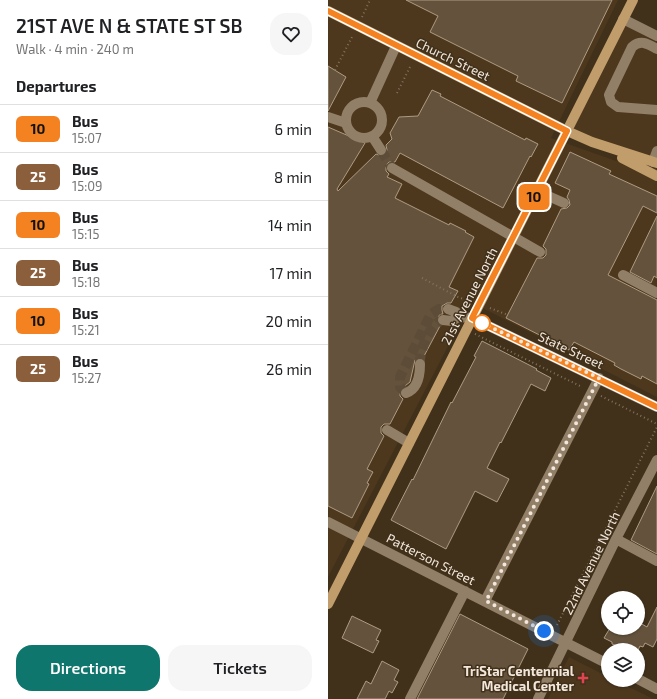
<!DOCTYPE html>
<html lang="en">
<head>
<meta charset="utf-8">
<style>
	body { margin:0; font-family:"Exo 2",sans-serif; background:#f6f6f6; color:#202124; height:100vh; display:flex; flex-direction:column; font-size:15px; white-space:nowrap }
	* { box-sizing:border-box; margin:0 }
	p { font-size:13px; color:#757577 }
	.icon { flex:none; width:22px; height:22px; fill:none; stroke:currentColor; stroke-width:2; stroke-linecap:round; stroke-linejoin:round }
	.map { position:relative; flex:1; overflow:hidden }
	.side { display:flex; flex-direction:column; background:#fff; width:328px }
	.side>* { flex:none }
	.badge { padding:0 8px; border-radius:6px; font-size:14px; line-height:26px }
	.tools { position:absolute; left:273px; top:591px; display:grid; gap:8px }
	.tools a { display:grid; place-items:center; width:44px; height:44px; border-radius:50%; background:#fff; box-shadow:0 1px 3px #0004; font-size:20px }
	.you { position:absolute; width:20px; height:20px; margin:-10px; border:3px solid #fff; border-radius:50%; background:#1a73e8; box-shadow:0 0 0 6px #1a73e833 }
	.map>.badge { position:absolute; translate:-50% -50%; box-shadow:0 0 0 2px #fff }
	h2 { padding:0 16px; font-size:15px; line-height:36px }
	.round { display:grid; place-items:center; flex:none; width:42px; height:42px; border-radius:16px; background:#f6f6f6 }
	.head { display:flex; align-items:center; justify-content:space-between; height:68px; padding:0 16px }
	h1 { font-size:19px; font-weight:600; line-height:30px }
	.button { display:flex; gap:8px; margin-top:auto; padding:8px 16px }
	.button a { flex:1; height:46px; border-radius:16px; background:#0f766e; color:#fff; font-size:16px; font-weight:600; line-height:46px; text-align:center }
	.button a+a { background:#f6f6f6; color:#202124 }
	ul { padding:0; list-style:none }
	li { display:flex; align-items:center; gap:12px; height:48px; padding:0 16px; border-top:1px solid #e0e0e0 }
	li div { flex:1 }
	li b { display:block; font-size:15px }
	li em { font-style:normal }
	li .badge { min-width:44px; font-weight:700; text-align:center }
	main { display:flex; flex:1; min-height:0 }
	.map>svg:first-child { display:block }
</style>
</head>
<body>
<main>
<section class="side">
<div class="head"><div><h1>21ST AVE N &amp; STATE ST SB</h1><p>Walk · 4 min · 240 m</p></div><a class="round"><svg class="icon" aria-label="heart" viewBox="0 0 24 24"><path d="M12 20l-8-8c-3-5 5-10 8-4 3-6 11-1 8 4z"/></svg></a></div>
<h2>Departures</h2>
<ul>
<li><span class="badge" style="background:#f58220;color:#111">10</span><div><b>Bus</b><p>15:07</p></div><em>6 min</em></li>
<li><span class="badge" style="background:#8b5e3c;color:#fff">25</span><div><b>Bus</b><p>15:09</p></div><em>8 min</em></li>
<li><span class="badge" style="background:#f58220;color:#111">10</span><div><b>Bus</b><p>15:15</p></div><em>14 min</em></li>
<li><span class="badge" style="background:#8b5e3c;color:#fff">25</span><div><b>Bus</b><p>15:18</p></div><em>17 min</em></li>
<li><span class="badge" style="background:#f58220;color:#111">10</span><div><b>Bus</b><p>15:21</p></div><em>20 min</em></li>
<li><span class="badge" style="background:#8b5e3c;color:#fff">25</span><div><b>Bus</b><p>15:27</p></div><em>26 min</em></li>
</ul>
<div class="button"><a>Directions</a><a>Tickets</a></div>
</section>
<div class="map">
<svg width="329" height="699" viewBox="0 0 329 699">
	<rect width="100%" height="100%" fill="#41311b"/>
	<path fill="#4d381d" d="M0,0h290l-67,138 99,35 -58,-31 -25,-11 56,-112 34,17v361l-186,-95 -143,275z
		M241,657l39,20v3h7l38,19h-105z"/>
	<path fill="#64523c" stroke="#ae9b83" d="M78,0h206l-50,103 -46,-22 2,-5 -88,-44 8,-16z
		M0,66l18,11 -18,34z
		M104,90l9,4 -1,2 85,44 1,-2 12,6 -7,13 -1,-1 -27,52 -103,-55 -5,9h-6l-3,3v6l3,3 -2,3 15,7 -7,14 54,27 1,-2 16,8 -1,1 9,5 -25,50 9,4 -7,12h-4l-5,3v4l1,4h-3l-3,5v4l3,3 -17,32h-3l-5,2 -5,22 -9,7 -1,3v4l3,3 -13,25h-6l-3,3v6l3,3 -17,33 6,3 -6,11 2,1 -17,34 -24,-12v-379l37,16 -28,46 1,2 38,-37 5,2 4,-1 2,-5 -1,-5 6,-6 -2,-6 9,-16 19,-1z
		M242,152l41,19 -2,3 48,22v17l-14,-7 -35,69 49,25v84l-15,-8 -1,3 -20,-10 -7,-4 1,-2 -41,-21 -5,8 -63,-32 31,-60h6l3,-3v-6l-3,-3 18,-37 6,-1 3,-3 -1,-5 -2,-3 3,-7 -15,-7z
		M329,216v62l-3,-2 -3,7 -21,-11z
		M154,341l55,28 -1,1 15,8 -6,13 -14,-7 -30,59 -1,-1 -13,26 22,11 -12,23 -22,-11 -29,58 -55,-29 21,-41 1,1 38,-78 1,1 24,-46 -2,-1z
		M329,486v68l-26,-14z
		M329,607v32l-4,8 -8,-4 -2,4 -3,-1 -2,4h-11l-15,-6v-2l-8,-4 6,-10h28l2,-5 7,4z
		M132,614l68,35 -25,50h-86z
		M24,616l29,14 -5,10 3,1 -6,12 -31,-15z
		M54,661l17,9 -5,10 4,2 -6,11 -3,-2 -4,8h-28l9,-18 5,3z"/>
	<g fill="none" stroke-linecap="round" stroke-linejoin="round">
		<path stroke="#5c4c38" stroke-width="10" stroke-dasharray="10 5" stroke-linecap="butt" d="M53,150l11,18
			M92,364c-1,-13 10,-41 23,-44
			M78,393l-6,-6v-10l31,-63 8,-5h9"/>
		<path stroke="#817260" stroke-width="2" stroke-dasharray="1 3" stroke-linecap="butt" d="M34,17l8,-17
			M7,70l18,-35
			M69,93l13,-26
			M94,278l36,19 11,4
			M162,308l18,7
			M147,334l107,53
			M273,396l56,28
			M229,625l100,-198"/>
		<path stroke="#927f68" stroke-width="10" d="M295,19l34,17
			M329,49c-9,-5 -16,-10 -25,-2l-23,48 2,7 7,5 39,3
			M18 120a18 18 0 1 1 36 0a18 18 0 1 1-36 0Z
			M42,103l26,-57
			M0,117l18,6
			M44,136l9,14
			M325,162l4,-11
			M64,168l148,84
			M209,191l27,12
			M295,275l34,18
			M120,309l8,3 2,5
			M115,320l9,1 6,-4 14,1 185,89
			M78,393c12,-4 14,-18 14,-29
			M59,430l22,13
			M0,522l280,142
			M288,539l41,22
			M157,601l114,-223
			M310,679l19,10
			M82,699l55,-108
			M210,699l78,-160 41,-79"/>
		<path stroke="#c09d6b" stroke-width="10" d="M0,11l239,120 25,11 65,21
			M294,158l35,18
			M0,604l305,-604"/>
	</g>
	<g fill="none" stroke-linecap="round" stroke-linejoin="round">
		<defs>
			<path id="line" d="M0,11l239,120 -95,187 185,89"/>
		</defs>
		<use href="#line" stroke="#fff" stroke-width="9"/>
		<use href="#line" stroke="#f58220" stroke-width="6"/>
		<path stroke="#f2e7db" stroke-width="4" stroke-dasharray="0 7.2" d="M154,323l117,55 -113,223 58,30"/>
	</g>
	<circle fill="#fff" stroke="#f58220" stroke-width="2" cx="154" cy="323" r="8"/>
	<path fill="#e0444e" stroke="#41311b" stroke-width="1.5" d="M253 672h4v4h4v4h-4v4h-4v-4h-4v-4h4z"/>
	<g text-anchor="middle" stroke-width="3" stroke-linejoin="round" paint-order="stroke">
		<g font-size="13" fill="#f2e7db" stroke="#41311b">
			<text transform="translate(125 59) rotate(26)" y="5">Church Street</text>
			<text transform="translate(141 296) rotate(-63)" y="5">21st Avenue North</text>
			<text transform="translate(243 350) rotate(25)" y="5">State Street</text>
			<text transform="translate(103 559) rotate(27)" y="5">Patterson Street</text>
			<text transform="translate(263 563) rotate(-64)" y="5">22nd Avenue North</text>
		</g>
		<g font-size="13" font-weight="bold" fill="#f2e7db" stroke="#41311b" text-anchor="end">
			<text x="246" y="676">TriStar Centennial<tspan x="246" dy="15">Medical Center</tspan></text>
		</g>
	</g>
</svg>
<div class="tools">
<a><svg class="icon" aria-label="locate" viewBox="0 0 24 24"><circle cx="12" cy="12" r="6"/><path d="M12 2v4M12 18v4M2 12h4M18 12h4"/></svg></a>
<a><svg class="icon" aria-label="layers" viewBox="0 0 24 24"><path d="M12 4l9 5-9 5-9-5zM3 14l9 5 9-5"/></svg></a>
</div>
<div class="you" style="left:216px;top:631px"></div>
<b class="badge" style="left:206px;top:197px;background:#f58220;color:#111">10</b>
</div>
</main>
</body>
</html>
